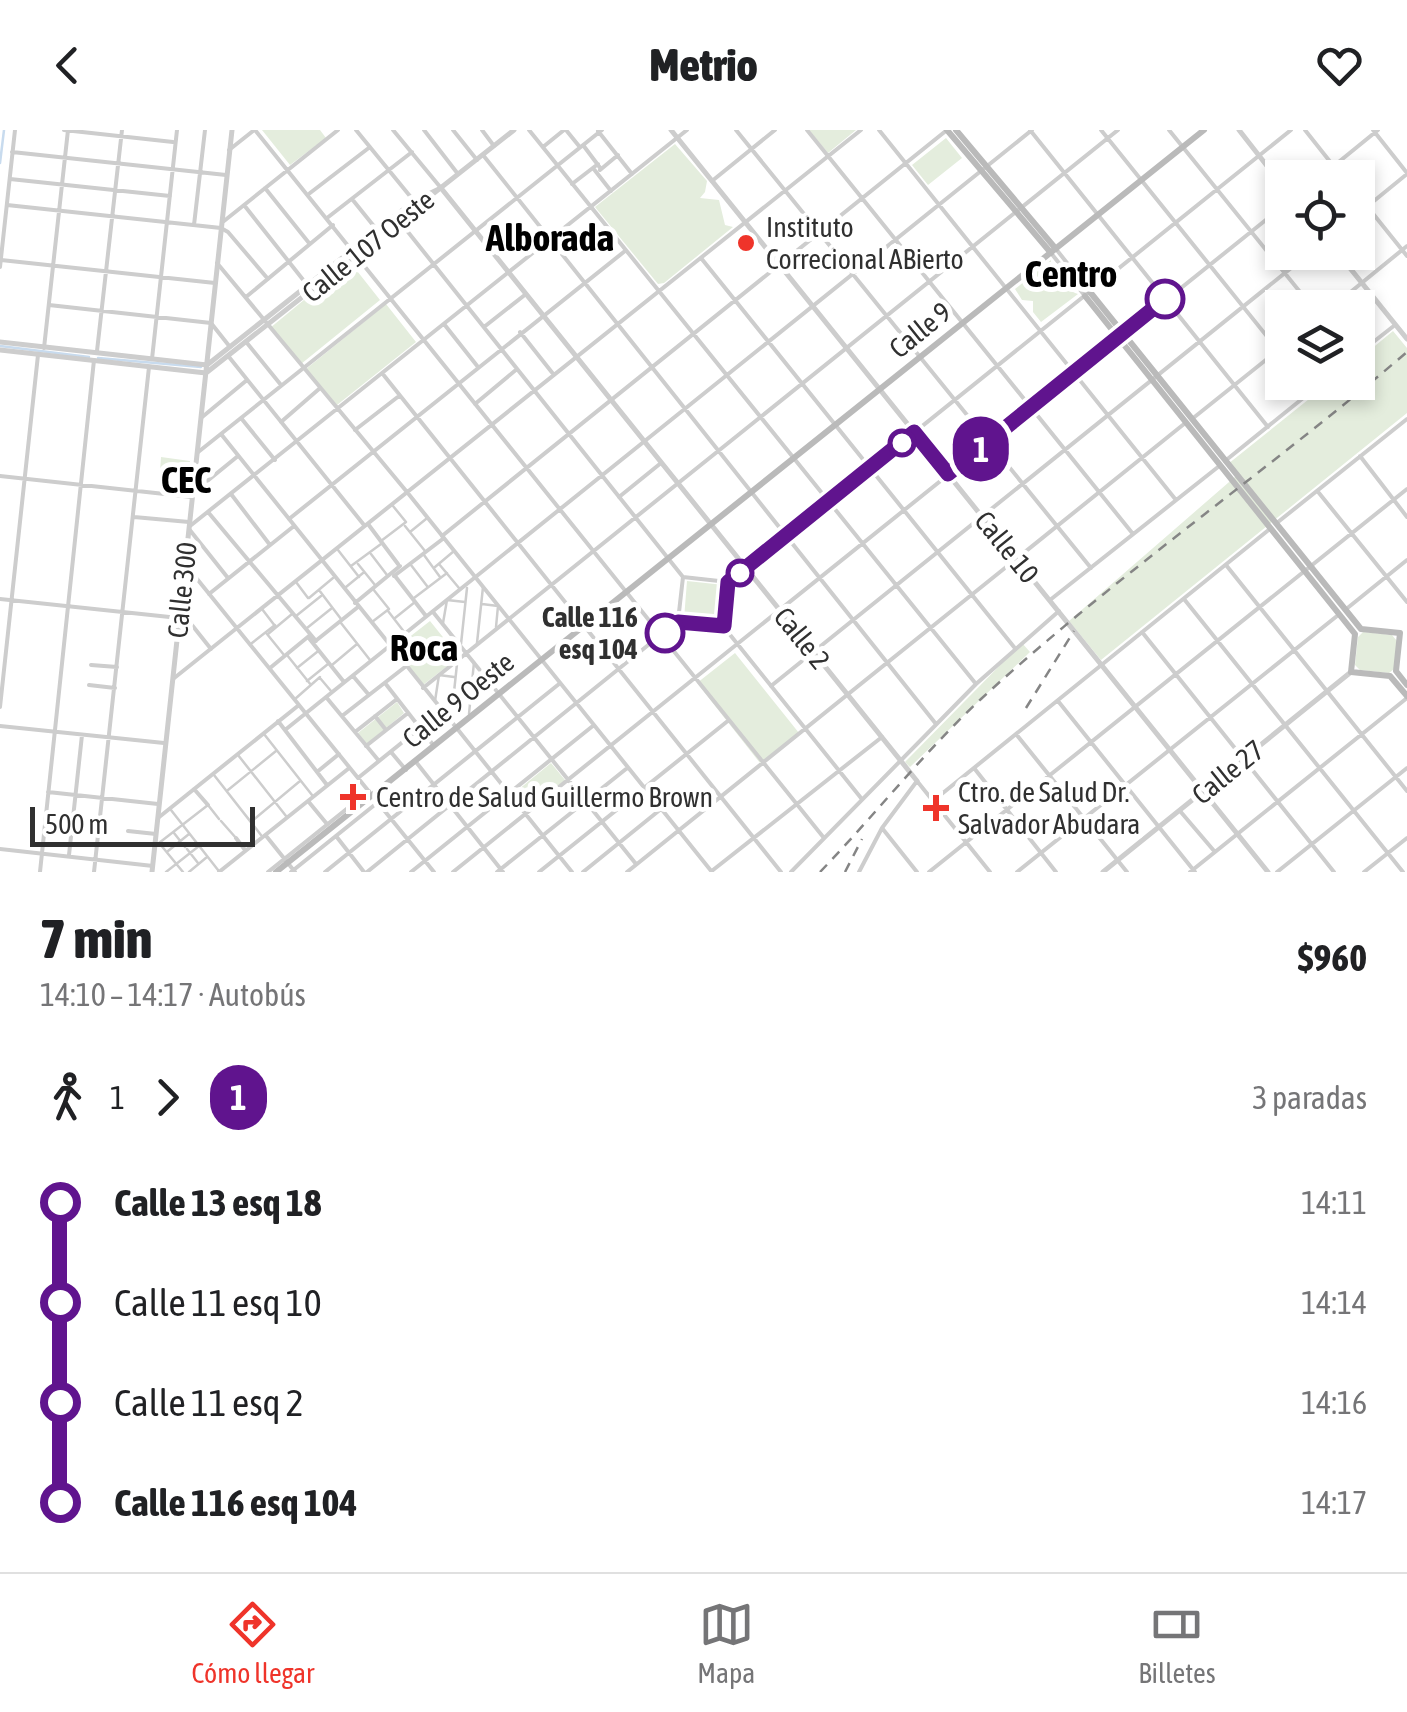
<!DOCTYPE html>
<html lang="es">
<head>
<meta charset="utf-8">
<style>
	body { margin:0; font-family:"Asap Condensed",sans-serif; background:#f6f6f6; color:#202124; height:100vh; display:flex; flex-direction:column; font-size:38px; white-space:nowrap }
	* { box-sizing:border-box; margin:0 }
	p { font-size:32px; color:#757577 }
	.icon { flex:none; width:55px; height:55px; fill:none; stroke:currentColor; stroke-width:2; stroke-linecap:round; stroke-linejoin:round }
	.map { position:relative; height:742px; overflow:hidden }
	.drawer { display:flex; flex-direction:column; background:#fff; flex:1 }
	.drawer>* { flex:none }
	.badge { padding:0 20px; border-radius:32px; font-size:35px; line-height:65px }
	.tools { position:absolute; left:1265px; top:30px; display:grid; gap:20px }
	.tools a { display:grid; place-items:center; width:110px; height:110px; border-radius:0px; background:#fff; box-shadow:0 5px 15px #0003; font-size:50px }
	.scale { position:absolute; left:30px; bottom:25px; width:225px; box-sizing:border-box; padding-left:10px; border:5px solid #303030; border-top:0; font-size:28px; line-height:35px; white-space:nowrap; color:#303030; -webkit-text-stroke:8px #fff; paint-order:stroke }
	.map>.badge { position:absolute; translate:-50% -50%; box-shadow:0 0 0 5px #fff }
	.legs { display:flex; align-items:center; gap:15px; height:110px; padding:0 40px; font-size:32px }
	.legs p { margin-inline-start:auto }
	.summary { display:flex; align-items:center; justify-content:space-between; height:170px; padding:0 40px }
	h1 { font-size:55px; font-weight:800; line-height:75px }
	ul { padding:0 40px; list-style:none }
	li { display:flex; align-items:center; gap:35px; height:100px; font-size:38px }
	li i { display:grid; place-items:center; width:15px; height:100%; margin:0 12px; background:currentColor }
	li i::after { content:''; width:25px; height:25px; margin:-12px; border:8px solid; border-radius:50%; background:#fff }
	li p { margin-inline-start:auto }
	li:first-child i { background:linear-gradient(#0000 50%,currentColor 0) }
	li:last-child i { background:linear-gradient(currentColor 50%,#0000 0) }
	header { display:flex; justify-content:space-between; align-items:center; height:130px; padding:0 40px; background:#fff; font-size:45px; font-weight:800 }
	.menu { display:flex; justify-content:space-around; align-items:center; height:140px; border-top:2px solid #e0e0e0; background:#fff; font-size:28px; color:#757577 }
	.menu a { display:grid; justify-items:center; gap:5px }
	.menu .current { color:#ef342a }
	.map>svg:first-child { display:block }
</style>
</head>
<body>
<header><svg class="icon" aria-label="back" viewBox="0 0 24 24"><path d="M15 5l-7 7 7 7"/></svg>Metrio<svg class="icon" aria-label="heart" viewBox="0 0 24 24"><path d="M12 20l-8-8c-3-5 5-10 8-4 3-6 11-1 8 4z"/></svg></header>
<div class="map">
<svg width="1407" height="742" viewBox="0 0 1407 742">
	<rect width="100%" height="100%" fill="#fff"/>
	<path fill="#e4eddd" d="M262,0h58l6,8 -36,27z
		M809,0h47l-28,23z
		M946,8l16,20 -34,27 -16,-20z
		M675,14l32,37 -2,11 -5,6 19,2 6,25 8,2 -69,56 -6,1 -63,-77z
		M1051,130c-1,18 12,28 27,34l-37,28 -8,-10v-11l-11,-1 -7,-11z
		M350,132l30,38 -79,64 -31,-36z
		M386,174l30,38 -79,63 -31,-36z
		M1393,201l14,17v65l-306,247 -32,-39 167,-145 -8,-12 101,-81 29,-1v-22z
		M161,327l29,4 -2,14 -28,-3z
		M687,451l37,4 -4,37 -36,-3z
		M430,491l29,36 -36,28 -29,-36z
		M1363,502l29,3 5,6 -3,28 -5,4 -29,-3 -5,-5 3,-28z
		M1022,513l8,9 -120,115 -5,-5z
		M735,523l64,80 -39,30 -63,-80z
		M397,572l7,11 -37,31 -9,-11z
		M551,633l14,17 -38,31 -14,-17z"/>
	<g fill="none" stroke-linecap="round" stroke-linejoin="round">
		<path stroke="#c8dbee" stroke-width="2.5" d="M0,33l4,-33
			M367,113l48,-40
			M0,216l89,11
			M98,228l103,9"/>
		<path stroke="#cdcdcd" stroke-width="2.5" d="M405,396l20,25
			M410,402l16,-13
			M381,411l25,-19 -13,-16
			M338,420l21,27
			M371,424l16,21
			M424,425l16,22
			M358,434l17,21
			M439,434l20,24
			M411,435l16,21
			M351,436l30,-22
			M435,437l19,-16
			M296,452l12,16
			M346,457l17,-14
			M319,460l22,29
			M309,468l24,-20
			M414,468l33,-25
			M482,474l16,2 -2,21
			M262,479l13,17
			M388,481l17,22
			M296,486l25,-20
			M395,488l20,-16
			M372,492l17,-13 -16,-20
			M341,493l29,37
			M443,493l4,-23 18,2
			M307,498l25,-20
			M267,504l17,21
			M268,504l24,-20
			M252,513l23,-18
			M477,513l6,-56
			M461,514l6,-56
			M287,525l24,30
			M332,535l25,-21
			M297,538l20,-16
			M320,548l11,13
			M307,551l21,-17
			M295,569l25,-22
			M435,571l4,-26 15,2
			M469,584l5,-52
			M451,590l6,-56
			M264,604l48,61
			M238,625l48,61
			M214,645l47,60
			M228,660l48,-39
			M171,680l47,60
			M221,691l15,17
			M252,691l48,-40
			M174,703l11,14
			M159,713l49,-38 11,14
			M160,714l23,28
			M187,719l11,14
			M168,721l21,-17
			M166,742l33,-26
			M189,742l18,-15"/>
		<path stroke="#cdcdcd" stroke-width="4" d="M64,0l109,12
			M255,0l569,708
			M356,0l58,71
			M393,0l48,58
			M424,0l34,44
			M453,0l24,30
			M482,0l12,16
			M529,0l447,554
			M566,0l13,16
			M736,0l355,438
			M807,0l326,404
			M879,0l297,370
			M1030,0l238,297
			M1101,0l181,225
			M1169,0l144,178
			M1305,0l38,48
			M1373,0l34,43
			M598,1l34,43
			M583,15l18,24
			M543,17l21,-17
			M229,20l24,-19
			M12,22l214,23
			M483,25l453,569
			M593,38l18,23
			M600,40l18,-15
			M1319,48l59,-48
			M10,49l160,17
			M712,51l63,-51
			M572,54l26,-20
			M265,58l44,55
			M310,63l60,-46
			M1358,65l49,61
			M352,69l25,31
			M7,75l214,23 7,4 40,47
			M244,75l64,81
			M1358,84l49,-40
			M327,88l85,-66
			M224,91l114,-91
			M400,92l283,355
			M194,95l11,-95
			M1056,119l34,43
			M1051,123l34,43
			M701,128l313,389
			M1,130l214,23
			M217,133l190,229 305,380
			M0,137l15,-137
			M246,167l87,-72
			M49,175l162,18 19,24
			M1331,178l76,-62
			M444,194l34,43
			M484,197l42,-33
			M520,202l34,43
			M247,213l34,42
			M44,218l24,-218
			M97,221l25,-221
			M1358,224l37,-29
			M229,227l135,168
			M152,229l25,-229
			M382,243l399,499
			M475,274l42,-35
			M201,288l46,-38
			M241,288l34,42
			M1192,289l90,-72
			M281,292l38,-33
			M355,300l44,-34
			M221,304l351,438
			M197,323l405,-323
			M1360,326l47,61
			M1225,331l98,-79
			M0,346l192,21
			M195,361l43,-35
			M1319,363l88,109
			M231,364l39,51
			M619,367l42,-34
			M208,382l108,129
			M134,387l55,5
			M289,389l336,-268
			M1278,392l129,-103
			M368,394l30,40
			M190,396l497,-396
			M189,399l39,49
			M442,406l505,-406
			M185,434l249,308
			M1226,435l181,226
			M394,446l50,-38
			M395,446l31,40
			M683,447l45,5 563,-452
			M209,464l85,-68
			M0,469l179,19
			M1184,469l219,273
			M1050,470l168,-133
			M355,473l45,-37
			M180,480l31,39
			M1345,480l62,-50
			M433,482l203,252
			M678,492l45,4
			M723,496l138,172
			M723,496l5,-44
			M1142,502l192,240
			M308,507l36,45
			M313,513l45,-36
			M91,535l26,2
			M270,538l39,-32
			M353,546l16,19
			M173,549l688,-549
			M385,553l49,63
			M89,555l26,3
			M771,556l540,-434
			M423,558l695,-558
			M326,567l53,64
			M1058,571l137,171
			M0,577l38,-352
			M342,586l63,-49
			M375,586l11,14
			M278,591l49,64
			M0,596l164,17
			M285,600l747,-600
			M355,602l42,-33
			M1016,604l111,138
			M366,616l42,-33
			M391,622l15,18
			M416,632l87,110
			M974,638l82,104
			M317,642l22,-18
			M358,648l62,-50
			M194,659l14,16
			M48,662l110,12
			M308,671l19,23
			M933,671l338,-273
			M1180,681l35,41
			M158,688l141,-113
			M882,698l35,44
			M128,701l28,3
			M336,706l28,36
			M267,707l28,35
			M236,708l9,12
			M0,719l153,17
			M69,725l13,-120
			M713,740l169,-133
			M40,742l54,-512
			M94,742l55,-505
			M219,742l129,-103
			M268,742l101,-81
			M291,742l86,-69
			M325,742l234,-188
			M367,742l311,-251 5,-44
			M411,742l183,-147
			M453,742l829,-665
			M497,742l129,-103
			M539,742l190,-152
			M583,742l78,-63
			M627,742l557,-448
			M791,742l185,-188 83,-73
			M859,742l23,-44 35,-47 73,91
			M929,742l478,-383
			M1017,742l320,-256
			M1190,742l217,-174
			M1277,742l130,-104
			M1364,742l43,-34"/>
		<path stroke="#cdcdcd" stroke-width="5" d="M671,0l597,742
			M1239,0l43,55
			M441,58l476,593
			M1337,122l70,87
			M0,212l207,23 207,-164 27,-13
			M0,220l206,23
			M206,243l308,-243
			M152,742l80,-742
			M1103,742l248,-200"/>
		<path stroke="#bababa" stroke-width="6" d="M947,0l104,123
			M956,0l100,119
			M1090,162l271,337 39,4 -4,38 11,14
			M1085,166l270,338 -4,38 39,4 17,20
			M276,742l928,-742"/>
		<path stroke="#858585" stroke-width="2.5" stroke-dasharray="10 8" stroke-linecap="butt" d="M1026,578l48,-77
			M820,742c55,-57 103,-119 161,-173 135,-124 287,-228 426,-347
			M845,742l17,-33"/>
	</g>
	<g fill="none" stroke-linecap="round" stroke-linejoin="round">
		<defs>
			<path id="line-1" d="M665,503l13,-11 46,4 4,-44 186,-150 34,42 217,-175"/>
		</defs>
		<use href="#line-1" stroke="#fff" stroke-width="22"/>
		<use href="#line-1" stroke="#60148e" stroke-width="15"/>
	</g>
	<g fill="#ef342a" stroke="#fff" stroke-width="4">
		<circle cx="746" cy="113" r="10"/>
		<path d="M348 652h10v10h10v10h-10v10h-10v-10h-10v-10h10z"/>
		<path d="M931 663h10v10h10v10h-10v10h-10v-10h-10v-10h10z"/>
	</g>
	<g fill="#fff" stroke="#60148e" stroke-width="5">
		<circle cx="1165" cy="169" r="18"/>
		<circle cx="902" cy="313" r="12"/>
		<circle cx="740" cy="443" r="12"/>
		<circle cx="665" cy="503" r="18"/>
	</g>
	<g text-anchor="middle" stroke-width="10" stroke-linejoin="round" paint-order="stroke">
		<g font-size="28" fill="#303030" stroke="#fff" text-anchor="start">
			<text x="766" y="107">Instituto<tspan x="766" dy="32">Correcional ABierto</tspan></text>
			<text x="958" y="672">Ctro. de Salud Dr.<tspan x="958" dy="32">Salvador Abudara</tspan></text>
			<text x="376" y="677">Centro de Salud Guillermo Brown</text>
		</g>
		<g font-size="28" fill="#303030" stroke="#fff">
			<text transform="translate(368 116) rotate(-39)" y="10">Calle 107 Oeste</text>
			<text transform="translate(920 200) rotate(-39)" y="10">Calle 9</text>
			<text transform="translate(1007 417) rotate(51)" y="10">Calle 10</text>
			<text transform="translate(182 460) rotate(-84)" y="10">Calle 300</text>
			<text transform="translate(802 508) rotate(51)" y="10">Calle 2</text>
			<text transform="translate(458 570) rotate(-39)" y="10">Calle 9 Oeste</text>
			<text transform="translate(1228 642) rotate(-39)" y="10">Calle 27</text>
		</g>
		<g font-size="28" font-weight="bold" fill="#303030" stroke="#fff" text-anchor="end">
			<text x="638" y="497">Calle 116<tspan x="638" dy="32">esq 104</tspan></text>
		</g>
		<g font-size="38" font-weight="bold" fill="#000" stroke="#fff">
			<text x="550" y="121">Alborada</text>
			<text x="1071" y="157">Centro</text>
			<text x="186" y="363">CEC</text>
			<text x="424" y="531">Roca</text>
		</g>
	</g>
</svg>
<div class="tools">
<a><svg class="icon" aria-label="locate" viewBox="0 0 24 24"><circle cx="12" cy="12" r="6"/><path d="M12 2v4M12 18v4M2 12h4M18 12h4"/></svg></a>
<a><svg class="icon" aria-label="layers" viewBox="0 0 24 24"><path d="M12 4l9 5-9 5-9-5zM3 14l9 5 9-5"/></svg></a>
</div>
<div class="scale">500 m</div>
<b class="badge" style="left:981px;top:319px;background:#60148e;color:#fff">1</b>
</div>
<section class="drawer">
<div class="summary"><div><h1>7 min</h1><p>14:10 – 14:17 · Autobús</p></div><b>$960</b></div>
<div class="legs"><svg class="icon" aria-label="walk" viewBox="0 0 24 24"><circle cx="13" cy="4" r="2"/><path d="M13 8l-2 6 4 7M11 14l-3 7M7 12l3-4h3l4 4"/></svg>1<svg class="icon" aria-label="forward" viewBox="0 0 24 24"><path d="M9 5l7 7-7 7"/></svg><b class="badge" style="background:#60148e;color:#fff">1</b><p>3 paradas</p></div>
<ul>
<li><i style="color:#60148e"></i><b>Calle 13 esq 18</b><p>14:11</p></li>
<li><i style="color:#60148e"></i><span>Calle 11 esq 10</span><p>14:14</p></li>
<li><i style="color:#60148e"></i><span>Calle 11 esq 2</span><p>14:16</p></li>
<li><i style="color:#60148e"></i><b>Calle 116 esq 104</b><p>14:17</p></li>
</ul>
</section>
<nav class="menu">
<a class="current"><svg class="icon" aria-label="directions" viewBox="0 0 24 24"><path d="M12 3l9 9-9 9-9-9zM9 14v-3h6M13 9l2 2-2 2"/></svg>Cómo llegar</a>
<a><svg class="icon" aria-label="map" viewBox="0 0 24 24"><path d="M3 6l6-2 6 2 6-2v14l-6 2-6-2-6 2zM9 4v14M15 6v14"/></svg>Mapa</a>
<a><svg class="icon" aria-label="tickets" viewBox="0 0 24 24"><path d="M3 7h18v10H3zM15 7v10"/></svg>Billetes</a>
</nav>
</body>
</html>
